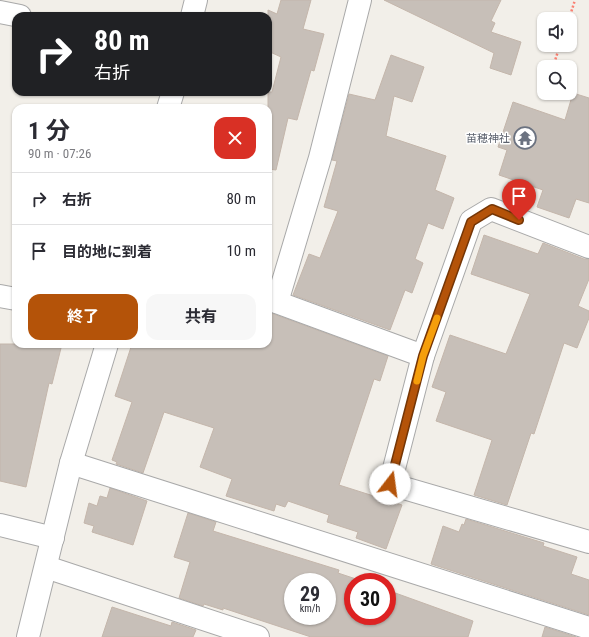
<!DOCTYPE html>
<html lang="ja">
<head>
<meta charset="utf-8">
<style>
  body { margin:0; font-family:"Roboto Condensed","Noto Sans JP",sans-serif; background:#f7f7f7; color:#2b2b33; height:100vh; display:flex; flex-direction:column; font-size:15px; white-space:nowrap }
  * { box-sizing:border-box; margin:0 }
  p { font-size:13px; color:#7c7c81 }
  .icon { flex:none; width:22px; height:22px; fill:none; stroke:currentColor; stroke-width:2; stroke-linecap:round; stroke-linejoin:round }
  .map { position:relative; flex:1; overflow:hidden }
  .side { position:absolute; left:12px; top:104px; width:260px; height:244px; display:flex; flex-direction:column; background:#fff; border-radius:12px; box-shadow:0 1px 3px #0004 }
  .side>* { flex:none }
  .guide { position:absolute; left:12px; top:12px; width:260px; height:84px; border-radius:12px; box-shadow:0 1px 3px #0004; background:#202124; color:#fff; overflow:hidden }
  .buttons { position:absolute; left:537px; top:12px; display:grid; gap:8px }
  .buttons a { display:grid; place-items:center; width:40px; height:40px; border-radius:8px; background:#fff; box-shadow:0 1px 3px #0004; font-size:20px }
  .speed { position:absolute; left:284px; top:573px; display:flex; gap:8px; font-size:20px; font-weight:700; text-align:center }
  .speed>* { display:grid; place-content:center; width:52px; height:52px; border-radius:50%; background:#fff; box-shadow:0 1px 3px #0004; line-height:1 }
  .speed small { font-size:10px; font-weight:400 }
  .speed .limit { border:6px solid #d22; background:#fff; color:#111 }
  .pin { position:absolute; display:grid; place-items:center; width:34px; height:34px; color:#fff; margin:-41px -17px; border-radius:50% 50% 50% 0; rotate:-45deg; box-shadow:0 0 4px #0007 }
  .pin .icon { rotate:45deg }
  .me { position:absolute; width:44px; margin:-22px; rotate:15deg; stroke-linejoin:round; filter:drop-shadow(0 0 3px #0008) }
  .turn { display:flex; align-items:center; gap:14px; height:84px; padding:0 16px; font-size:18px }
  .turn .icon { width:52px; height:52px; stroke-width:2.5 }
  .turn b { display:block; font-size:28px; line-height:34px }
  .round { display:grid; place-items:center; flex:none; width:42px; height:42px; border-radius:12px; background:#f7f7f7 }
  .head { display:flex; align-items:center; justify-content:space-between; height:68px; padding:0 16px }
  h1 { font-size:24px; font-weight:700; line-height:30px }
  .cta { display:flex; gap:8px; margin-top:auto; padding:8px 16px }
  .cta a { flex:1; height:46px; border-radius:12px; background:#b45309; color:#fff; font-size:16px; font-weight:700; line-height:46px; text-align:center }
  .cta a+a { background:#f7f7f7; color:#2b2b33 }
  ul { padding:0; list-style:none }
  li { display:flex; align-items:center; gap:12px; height:52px; padding:0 16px; border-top:1px solid #e1e1e2 }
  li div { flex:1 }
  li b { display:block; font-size:15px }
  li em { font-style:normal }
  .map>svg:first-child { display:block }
  .building { fill:#c7bfb8; stroke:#c4b6ab; fill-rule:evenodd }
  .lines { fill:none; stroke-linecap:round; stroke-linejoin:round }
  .minor-casing { stroke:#a9a9a9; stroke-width:24 }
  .path { stroke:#fa8072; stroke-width:2.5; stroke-dasharray:2 2; stroke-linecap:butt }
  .minor { stroke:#fff; stroke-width:22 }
  .route-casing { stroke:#753606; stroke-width:10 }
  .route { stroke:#b45309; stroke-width:7 }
  .slow { stroke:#f59e0b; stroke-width:7 }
  .labels { text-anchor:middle; stroke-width:3; stroke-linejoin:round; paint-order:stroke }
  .worship-label { font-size:11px; fill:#5b616d; stroke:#fff; text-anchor:end }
</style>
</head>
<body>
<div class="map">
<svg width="589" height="637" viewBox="0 0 589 637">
  <rect width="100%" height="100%" fill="#f2efe9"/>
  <!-- building -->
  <g class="building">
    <path d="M281 0H311L303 29 324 34 314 71 311 70 297 120 288 118 276 170 268 169V92H272L281 57 268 51V10L277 14Z"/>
    <path d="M384 0H501L491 21 495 23 491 32 521 42 511 75 490 68 494 53Z"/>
    <path d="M391 55 424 67 412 102 394 96 386 136 446 156 435 190 454 198 443 229 428 223 415 259 423 263 412 293 405 290 390 330 293 295 309 254 320 258 338 211 324 207 337 161 332 160 349 94 375 100Z"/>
    <path d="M573 93 589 98V203L576 199 569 218 537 207 543 190 499 175 507 150 498 147 513 102 565 120Z"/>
    <path d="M484 235 538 254 543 243 584 259H589V279L578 306 589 311V318L577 348 564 343 534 434 531 433 507 505 474 495 492 440 436 421 446 392 432 387 450 335 506 354 530 294 471 274Z"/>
    <path d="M268 312 388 356 380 381 374 379 339 485 402 505 386 549 356 538 358 532 327 522 329 515 288 501 285 507 276 504 274 511 226 496 232 479 200 467 214 428 164 412 143 473 116 464 117 462 112 460 132 402 115 396 132 344H268Z"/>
    <path d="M0 344H62L52 384 49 383 26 487 0 481Z"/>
    <path d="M110 488 147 501 133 545 92 532 94 526 84 523 89 503 97 506 100 496 107 498Z"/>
    <path d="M188 513 216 522 213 531 339 570 338 573 365 582H353V616H387V590L473 621 468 637H311L223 608V610L204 604 203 606 179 598 190 562 174 557ZM293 582H327V616H293Z"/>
    <path d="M466 519 544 543 543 546 577 557 571 574 589 580V615L431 564 443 526 459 532 462 524 464 525Z"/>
    <path d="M112 607 171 626 172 622 196 630 193 637H102Z"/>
    <path d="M545 627 576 637H542Z"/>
  </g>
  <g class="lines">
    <!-- minor casing -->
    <g class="minor-casing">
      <g id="minor">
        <path d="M0 12 20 16"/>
        <path d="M192 16 196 0"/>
        <path d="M168 108 173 92"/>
        <path d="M0 296 16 299"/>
        <path d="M268 299 423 356 471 221 491 209 589 247"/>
        <path d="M277 302 320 158 360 0"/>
        <path d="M423 356 390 484 589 542"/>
        <path d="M71 463 589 628"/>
        <path d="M0 525 53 538"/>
        <path d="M46 567 258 637"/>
        <path d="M28 637 71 463 107 344"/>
      </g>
    </g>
    <!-- path -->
    <g class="path">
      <path d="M569 19 575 0"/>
      <path d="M553 67 560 45"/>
    </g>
    <!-- minor -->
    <use href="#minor" class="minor"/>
  </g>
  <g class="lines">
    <!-- route casing -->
    <g class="route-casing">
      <path id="route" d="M390 484 423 356 471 222 492 209 519 220"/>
    </g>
    <!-- route -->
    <use href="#route" class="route"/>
    <!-- slow -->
    <path class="slow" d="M417 381 423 356 437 318"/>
  </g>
  <!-- icons -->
  <defs>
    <g id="temple-ring" transform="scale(1.15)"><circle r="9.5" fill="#fff" stroke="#6b7280" stroke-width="1.5"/><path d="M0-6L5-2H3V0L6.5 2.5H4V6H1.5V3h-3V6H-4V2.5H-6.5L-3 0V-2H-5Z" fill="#6b7280"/></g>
  </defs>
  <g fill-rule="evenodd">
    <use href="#temple-ring" x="525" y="138"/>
  </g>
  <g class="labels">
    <!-- worship labels -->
    <g class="worship-label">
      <text x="510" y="142">苗穂神社</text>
    </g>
  </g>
</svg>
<div class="buttons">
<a><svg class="icon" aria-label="sound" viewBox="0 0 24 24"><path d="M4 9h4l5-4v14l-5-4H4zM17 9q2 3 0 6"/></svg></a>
<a><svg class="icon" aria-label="search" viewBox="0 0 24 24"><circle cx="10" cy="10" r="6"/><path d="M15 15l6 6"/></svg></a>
</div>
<div class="speed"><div>29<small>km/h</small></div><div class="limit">30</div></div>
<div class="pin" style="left:519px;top:220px;background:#d93025"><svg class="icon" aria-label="arrive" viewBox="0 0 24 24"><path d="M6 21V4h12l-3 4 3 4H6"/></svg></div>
<svg class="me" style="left:390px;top:484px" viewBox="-20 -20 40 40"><circle r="19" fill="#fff"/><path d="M0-13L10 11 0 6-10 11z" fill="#b45309"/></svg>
<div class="guide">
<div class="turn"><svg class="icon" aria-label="right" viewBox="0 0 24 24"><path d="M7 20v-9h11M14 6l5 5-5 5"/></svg><div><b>80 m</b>右折</div></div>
</div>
<section class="side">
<div class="head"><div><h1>1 分</h1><p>90 m · 07:26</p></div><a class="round" style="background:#d93025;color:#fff"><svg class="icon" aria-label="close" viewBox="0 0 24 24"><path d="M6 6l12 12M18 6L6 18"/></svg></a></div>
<ul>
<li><svg class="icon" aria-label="right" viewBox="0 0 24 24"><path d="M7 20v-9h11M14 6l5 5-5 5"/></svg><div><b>右折</b></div><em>80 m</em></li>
<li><svg class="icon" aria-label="arrive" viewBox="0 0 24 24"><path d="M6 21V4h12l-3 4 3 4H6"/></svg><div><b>目的地に到着</b></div><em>10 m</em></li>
</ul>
<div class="cta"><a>終了</a><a>共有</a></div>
</section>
</div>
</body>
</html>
